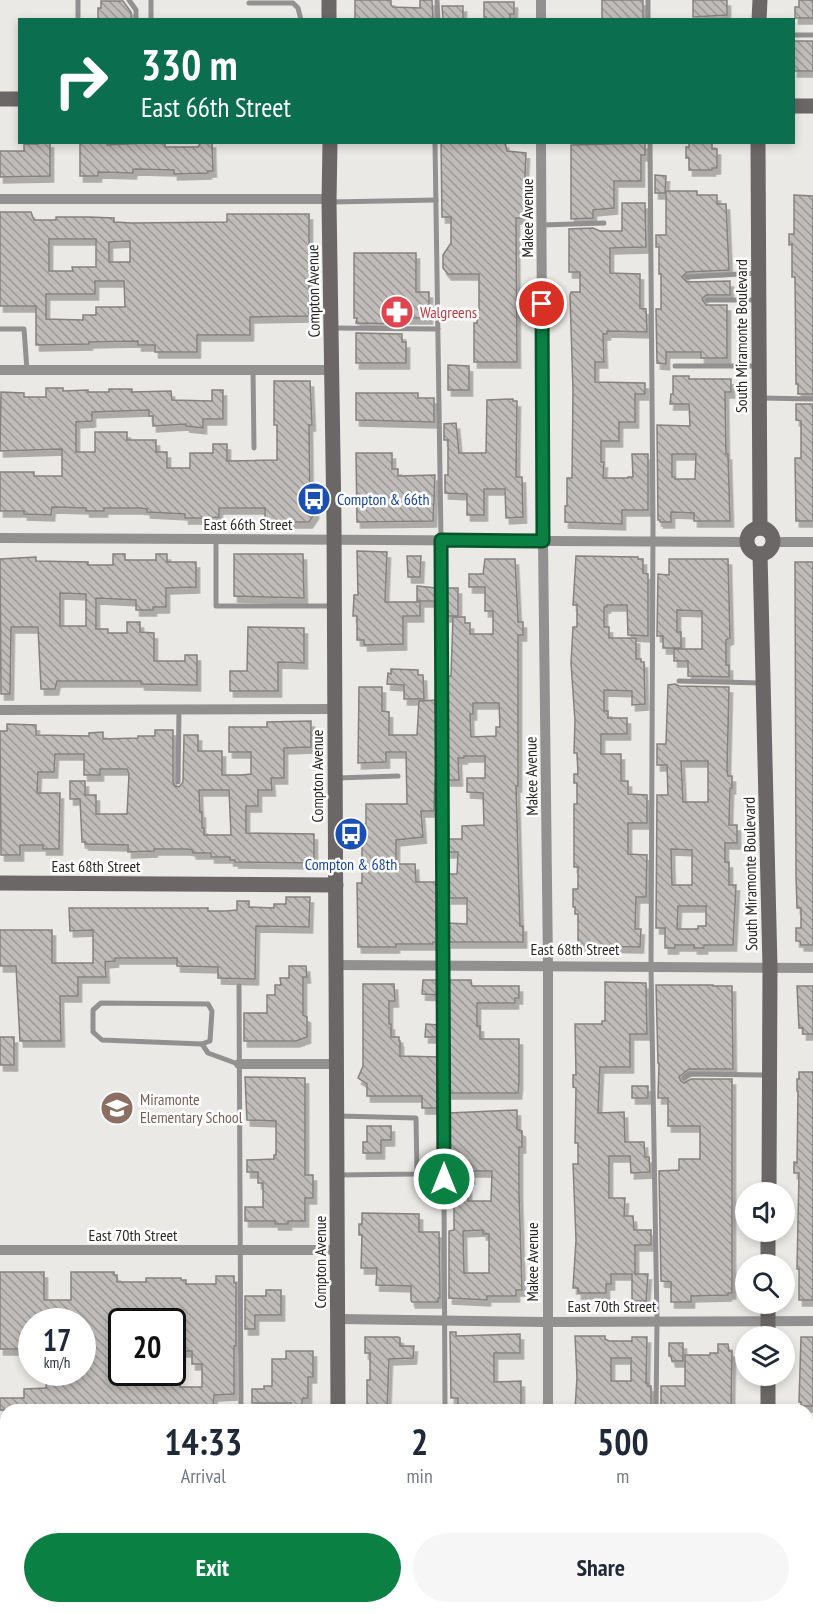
<!DOCTYPE html>
<html lang="en">
<head>
<meta charset="utf-8">
<style>
  body { margin:0; font-family:"PT Sans Narrow",sans-serif; background:#f6f6f7; color:#1f2937; height:100vh; display:flex; flex-direction:column; font-size:22px; white-space:nowrap }
  * { box-sizing:border-box; margin:0 }
  p { font-size:20px; color:#747a83 }
  .icon { flex:none; width:33px; height:33px; fill:none; stroke:currentColor; stroke-width:2; stroke-linecap:round; stroke-linejoin:round }
  .map { position:relative; flex:1; overflow:hidden }
  .drawer { position:absolute; left:0px; top:1404px; width:813px; height:210px; display:flex; flex-direction:column; background:#fff; border-radius:18px 18px 0 0; box-shadow:0 3px 9px #0003 }
  .drawer>* { flex:none }
  .hud { position:absolute; left:18px; top:18px; width:777px; height:126px; border-radius:0px; box-shadow:0 3px 9px #0003; background:#0b6e4f; color:#fff; overflow:hidden }
  .fabs { position:absolute; left:735px; top:1182px; display:grid; gap:12px }
  .fabs a { display:grid; place-items:center; width:60px; height:60px; border-radius:50%; background:#fff; box-shadow:0 3px 9px #0003; font-size:30px }
  .speed { position:absolute; left:18px; top:1308px; display:flex; gap:12px; font-size:30px; font-weight:700; text-align:center }
  .speed>* { display:grid; place-content:center; width:78px; height:78px; border-radius:50%; background:#fff; box-shadow:0 3px 9px #0003; line-height:1 }
  .speed small { font-size:15px; font-weight:400 }
  .speed .limit { border:3px solid #111; border-radius:9px; background:#fff; color:#111 }
  .pin { position:absolute; display:grid; place-items:center; width:51px; height:51px; color:#fff; margin:-26px; border:3px solid #fff; border-radius:50%; box-shadow:0 2px 6px #0007 }
  .me { position:absolute; width:66px; margin:-33px; rotate:0deg; stroke-linejoin:round; filter:drop-shadow(0 0 4px #0008) }
  .turn { display:flex; align-items:center; gap:21px; height:126px; padding:0 24px; font-size:27px }
  .turn .icon { width:78px; height:78px; stroke-width:2.5 }
  .turn b { display:block; font-size:42px; line-height:51px }
  .eta { display:flex; justify-content:space-evenly; align-items:center; height:102px; text-align:center }
  .eta b { font-size:36px; font-weight:700; line-height:42px }
  .cta { display:flex; gap:12px; margin-top:auto; padding:12px 24px }
  .cta a { flex:1; height:69px; border-radius:36px; background:#0b8043; color:#fff; font-size:24px; font-weight:700; line-height:69px; text-align:center }
  .cta a+a { background:#f6f6f7; color:#1f2937 }
  .map>svg:first-child { display:block }
  .building { fill:url(#building-back-hatch); stroke:#85827f; stroke-width:1.5; fill-rule:evenodd; filter:url(#shadow) }
  .lines { fill:none; stroke-linecap:round; stroke-linejoin:round }
  .lane { stroke:#939190; stroke-width:5 }
  .street { stroke:#939190; stroke-width:10 }
  .secondary { stroke:#6a6766; stroke-width:15 }
  .route-casing { stroke:#07532c; stroke-width:15 }
  .route { stroke:#0b8043; stroke-width:10 }
  .labels { text-anchor:middle; stroke-width:5; stroke-linejoin:round; paint-order:stroke }
  .street-label { font-size:16px; fill:#292826; stroke:#fff }
  .health-label { font-size:16px; fill:#be3a42; stroke:#fff; text-anchor:start }
  .transit-label { font-size:16px; fill:#164399; stroke:#fff; text-anchor:start }
  .education-label { font-size:16px; fill:#785e54; stroke:#fff; text-anchor:start }
</style>
</head>
<body>
<div class="map">
<svg width="813" height="1614" viewBox="0 0 813 1614">
  <defs>
    <pattern id="building-back-hatch" width="6" height="6" patternUnits="userSpaceOnUse" patternTransform="scale(1.5)"><rect width="6" height="6" fill="#bfbcb9"/><path d="M-1 5l2 2M0 0l6 6M5-1l2 2" fill="none" stroke="#9b9996"/></pattern>
    <filter id="shadow"><feDropShadow dx="3.5" dy="6" stdDeviation="0" flood-color="#0004"/></filter>
  </defs>
  <rect width="100%" height="100%" fill="#ebe9e5"/>
  <!-- building -->
  <g class="building">
    <path d="M355 0H391V5L393 7 420 8V0H432L433 20H355Z"/>
    <rect x="602" y="0" width="41" height="20"/>
    <path d="M693 0H727V15L693 17Z"/>
    <path d="M799 0H813V18H795V7H799Z"/>
    <path d="M101 1H123L131 12V20H98V8H101Z"/>
    <path d="M484 2H514V14H510V19H486V17H484Z"/>
    <path d="M442 6H463V19H443Z"/>
    <rect x="794" y="41" width="19" height="30"/>
    <path d="M38 142H50V176L0 177V151H24V144H38Z"/>
    <path d="M80 142H107V145L165 142V147H198L201 142H212L213 171H208V173L174 174V170L135 169 133 170V173L98 172V176H80Z"/>
    <path d="M441 142H505L507 151 526 153 523 218H516L517 362H474V323H477V310H479V274H448L443 268V255L451 243V217H442Z"/>
    <path d="M689 142H712V149H717V168H712V170H689V158H686V147H689Z"/>
    <path d="M645 143V155H641V181H614V208L593 210V218L571 219V145Z"/>
    <path d="M655 175 666 176 665 193H655Z"/>
    <path d="M666 191H697V195H717V204H726L729 270 687 272 682 277 687 282 730 281V295H706L702 299 706 305H727V358H701V352H666V364L657 363 656 309H661V274H659V247H656V235H666Z"/>
    <path d="M794 195 813 196V394H798V384H796L795 277H792V244L789 245V234H794Z"/>
    <path d="M622 203H645L646 247 610 248V273L640 274V308L646 309 647 332 607 331V334H603L604 362H595V382L645 383V394H635V422H619V441H601V462H604L603 478H628V477H633L632 454H648V510H622V524L565 522V506H567V478H572L573 391 570 295 571 292H580V272H569V229L593 228 600 231H622Z"/>
    <path d="M0 212H31L34 220H56V217H89L114 218V222L132 223 227 222V214H309V316L250 317V335H197V352H155V345H138V341L89 342V344L36 345V306H0ZM49 239H96V267H72L73 271H49ZM130 241V262H109V242ZM95 281H124L125 307H96V315H83V320L46 319V294H95Z"/>
    <path d="M354 253H416V292H429V318H402V324L356 323 357 318H354Z"/>
    <path d="M356 333 402 334V342H406V363H356Z"/>
    <path d="M448 365 469 366V390H448Z"/>
    <path d="M673 376H689V379H731V392H725L726 454H728L730 521H694V513L671 512V522H660V520H658L657 425 690 426 689 404H670L671 394H673ZM672 454H696L695 479H675V477H672Z"/>
    <path d="M274 381H310L312 425H309L310 500 315 508V513L309 522H265V508H219V517L207 518H185V514L147 512V509L140 508H104V511H86V508L52 507 51 515 24 514V511H0V472H34V476H62V449L0 451 1 392 24 393V397H46V388H63V391L88 390V392H109V389H132V392L171 391 172 400 212 401V390H223V419H203V428L186 426V424L153 426V416H149V410L92 412V421L76 422V452H95V432H127V440H156V452H167V468H190V453H213V444H227V461L277 460V425H274Z"/>
    <path d="M356 393H418V398H434V422L356 420Z"/>
    <path d="M513 399V401H517L516 477H522L523 517 506 518 505 489H484V515H467V494L445 493V475H448V440H444V424L456 423 459 453H486L487 400Z"/>
    <path d="M796 404H813V521H796L795 458H801V421L796 420Z"/>
    <path d="M356 453H392V469H398V476L435 475 433 521 357 522Z"/>
    <path d="M357 551 387 552 385 602H420V616H403V644L364 645V640H357V616H353L354 595H358Z"/>
    <path d="M113 554H125V560H156V554H167V562H196V587L166 588V607H153V610H136V600L96 598V629H108V633H127V622H140V632L154 633V661H185V655H197V685L141 684V681H57L55 689H41L38 627H11L10 694H1L0 559 36 557V561L88 562V565H113ZM60 593 86 594V626H60Z"/>
    <path d="M234 554H303L304 598 234 596Z"/>
    <path d="M407 556H421L420 577H408Z"/>
    <path d="M576 556 638 557V559H643V573L648 574V636L628 635 627 605H607V607H604V627H609V638H636V659H641V662H644L645 704 632 705V691L604 690V711H608V718H627V734H601V754H621V781H628V794L647 795V823H628V854L647 855 646 897H636L635 929H641L640 947 578 946V914H575V907H573V889H578V867H574V804H577V783H574V774H578L577 753H574L575 721 571 663 573 627H577V605H573Z"/>
    <path d="M485 559H515L518 619V622H523V635H518V786H516L520 926H523V942H448V923L467 924V898H448V874H457L458 852H447V839H462V826L484 825 483 793 467 792V778H485V756H464V758H458L459 780H447V676H451L453 617H465V623H470V634H493V611H485V587H469V574H483ZM473 703H499L500 727H496V736L471 737 470 714H473Z"/>
    <path d="M669 559H728L730 638 726 640V665H729V677L688 676V661H674V649H702V611L677 610V632H681V648H663V636H657L658 574 669 575Z"/>
    <path d="M795 562H813V945H801L800 941H796V928H801V908H797L796 876Z"/>
    <path d="M417 586 436 588V601H417Z"/>
    <rect x="446" y="588" width="12" height="28"/>
    <path d="M248 627 304 628V663L278 662V691H230V671H247Z"/>
    <path d="M391 669 418 670V675H423L424 699H404V685L387 684 388 673 391 674Z"/>
    <path d="M675 684 679 686 729 687 727 770 728 776H732V788H730L729 825H737V843H725V862H729V885H736L733 945H704V948H694V945H675V948H665V928H656L657 795H668L667 765H657V744H666L668 685ZM681 761H708V802H683ZM671 849 692 850V885H672ZM678 906H706V926H698V929H677Z"/>
    <path d="M359 687H382V711L389 712V735H417L419 701 437 700V780H435L434 811H421L423 837 396 840V864H415L416 882H438L436 919 438 922V942H433V944H396V947H358L357 883H362V824H366V804H407L406 752H386V762L358 763Z"/>
    <path d="M311 721V747L284 748V778H271L272 790H258V806H246V833L314 834V863L235 862V860H230V857H211V853H193L192 850 187 849H154V851L128 852V845L85 844V842H82L80 799H70V781H85V795H96V814H127L129 774 127 769H100V775H84V754H55L54 772H38L37 793H60L59 849H43V845H20V855H1L0 731H7V724L36 725V735L89 736V733L103 732V739L138 738V736H155V730H173V782L175 786 179 787 183 782 184 735H198V751H222V775H242L251 774V752H229V727H267V722ZM199 790H229L231 835H204V828H202V812H200Z"/>
    <path d="M286 897H310L309 927 256 926 255 979 218 978V967L177 966V958H115V961L105 962 106 977H78V996H60L61 1041H20L16 966H0V930H52V963H93V930L70 931 69 908H208V911H226L237 910V901H249V907L274 908V904H286Z"/>
    <path d="M289 966H306L307 977H303V1015L307 1017V1037L296 1041H244V1013H267V995H275V985H281L280 978H289Z"/>
    <path d="M423 980H438V995L422 994Z"/>
    <path d="M448 980H471L472 986H519V998H515V1003H477V1026H480V1039H519V1084L518 1093H448Z"/>
    <path d="M605 982 646 983 647 1034H630V1067H600L598 1113 624 1112 625 1142H644L645 1157H649L650 1172 631 1173 630 1156H609V1198H625L624 1216H633L634 1230H651V1245H635V1274H648L646 1301H633L632 1298V1274H611V1284H606V1293H578V1288H573L576 1240 573 1164H578V1143H575L576 1088 573 1087V1075H576L575 1024H602V1021H605Z"/>
    <path d="M363 984H394L395 1001H389V1024H391V1037H399V1041H400V1056L439 1057 437 1108H422V1096H367V1084L358 1078 363 1066Z"/>
    <path d="M656 985H713V986H732L733 1069H689L679 1077 681 1081 684 1083 691 1079H732V1293H728V1295L691 1296V1302H671V1282L661 1281 659 1171 679 1170V1159H700V1126H668V1098H658L659 1063H658Z"/>
    <path d="M797 986H813V1034H803V1028H799Z"/>
    <path d="M426 1024 438 1025V1037H425Z"/>
    <rect x="0" y="1037" width="14" height="28"/>
    <path d="M799 1072H813V1300H799V1269H797L799 1173H794V1162L797 1163 798 1091H797V1079H799Z"/>
    <path d="M245 1077 305 1078V1175H313V1198H305V1221H288V1224H275V1221H245V1207H263V1183H258V1172H247V1160L274 1159V1155H276V1121L247 1120Z"/>
    <rect x="632" y="1086" width="16" height="12"/>
    <path d="M517 1110V1129L522 1131V1147H519V1193L522 1290H516V1296H487V1300L449 1298V1231L454 1230V1197H451L449 1113ZM471 1171H492L491 1201H468V1178H471ZM483 1230V1234H489V1273H464L463 1231Z"/>
    <path d="M367 1126H391V1140H381V1153H363V1142H367Z"/>
    <path d="M362 1213 419 1214V1232H439L440 1298H438V1302H412L411 1300V1286L376 1285 377 1268H361L362 1235H359V1224H362Z"/>
    <path d="M0 1272H44V1300H71V1272H114V1275H117V1282H146V1278H181V1280H186V1284H216V1276H234V1283H236V1346H234V1394L214 1395 213 1410H0V1398H24V1389L46 1388 47 1376H82V1322H32V1349H0ZM122 1322H172V1340H178V1351H192V1364H202V1387H180V1384L141 1385V1372H118V1350H122Z"/>
    <path d="M266 1290H281V1315H255V1329H245V1296H266Z"/>
    <path d="M450 1332H456V1336L520 1334V1353H494V1382L521 1381V1410H458V1398H451Z"/>
    <path d="M575 1336H605V1339L609 1341H632V1337H647L646 1383H648V1386H651V1410H575L577 1377ZM611 1358H631V1381H611Z"/>
    <path d="M365 1337H398L400 1338V1346H414L413 1358 389 1359 387 1410H367V1380H370V1353H365Z"/>
    <path d="M801 1337H813V1406H801V1402H799Z"/>
    <path d="M669 1343H683V1361H672L671 1356H669Z"/>
    <path d="M718 1344H728L729 1351H732L731 1410H661V1386H685V1355H710V1353H718Z"/>
    <path d="M286 1351H313V1377H308V1398H303L301 1407H291V1403H252V1389H264V1386H272V1359H286Z"/>
  </g>
  <g class="lines">
    <!-- lane -->
    <g class="lane">
      <path d="M78 0V20"/>
      <path d="M129 0 136 10V20"/>
      <path d="M151 0V20"/>
      <path d="M437 0 438 20"/>
      <path d="M648 0V20"/>
      <path d="M249 3H293L298 8 301 20"/>
      <path d="M794 35H813"/>
      <path d="M435 142 441 540 445 1410"/>
      <path d="M650 142 653 526 651 967 657 1321 656 1410"/>
      <path d="M330 202 436 200"/>
      <path d="M542 225 604 223"/>
      <path d="M687 277 757 273"/>
      <path d="M707 300H757"/>
      <path d="M333 328 438 329"/>
      <path d="M0 329H24L27 370"/>
      <path d="M675 366H757"/>
      <path d="M253 370 254 448"/>
      <path d="M761 398 813 399"/>
      <path d="M216 539V606H333"/>
      <path d="M679 681 761 683"/>
      <path d="M337 778 398 776"/>
      <path d="M178 782 179 709"/>
      <path d="M239 986 241 1410"/>
      <path d="M101 1003 208 1004 212 1011 210 1041 202 1044 102 1040 93 1032V1010Z"/>
      <path d="M202 1044 208 1053 238 1064"/>
      <path d="M684 1078 689 1074 768 1075"/>
      <path d="M338 1175 417 1174 416 1118 339 1116"/>
      <path d="M253 1614H284L289 1608"/>
      <path d="M445 1614V1608"/>
      <path d="M654 1614V1608"/>
    </g>
    <!-- street -->
    <g class="street">
      <path d="M541 0V20"/>
      <path d="M541 142 543 541 548 967V1410"/>
      <path d="M0 199H329"/>
      <path d="M0 370H332"/>
      <path d="M0 538 747 542"/>
      <path d="M773 542H813"/>
      <path d="M0 710 335 709"/>
      <path d="M336 965 813 968"/>
      <path d="M239 1064H337"/>
      <path d="M0 1250H338"/>
      <path d="M339 1319 547 1322 813 1321"/>
      <path d="M0 1457H6"/>
      <path d="M549 1608V1614"/>
    </g>
    <!-- secondary -->
    <g class="secondary">
      <path d="M329 0V20"/>
      <path d="M759 20 760 0"/>
      <path d="M0 99H20"/>
      <path d="M794 106H813"/>
      <path d="M330 142 329 202 334 522 338 1410"/>
      <path d="M758 142 760 528"/>
      <circle cx="760" cy="541" r="13"/>
      <path d="M760 554 770 967 769 1192"/>
      <path d="M0 883 336 885"/>
      <path d="M768 1264V1232"/>
      <path d="M768 1336V1304"/>
      <path d="M768 1376V1410"/>
      <path d="M337 1608V1614"/>
      <path d="M767 1614V1608"/>
    </g>
  </g>
  <g class="lines">
    <!-- route casing -->
    <g class="route-casing">
      <path id="route" d="M444 1179 441 540 543 541 542 304"/>
    </g>
    <!-- route -->
    <use href="#route" class="route"/>
  </g>
  <!-- icons -->
  <defs>
    <g id="pharmacy-disc" transform="scale(1.725)"><circle r="9.5" fill="#e0444e" stroke="#fff"/><path d="M-2-6h4v4h4v4h-4v4h-4v-4h-4v-4h4Z" fill="#fff"/></g>
    <g id="bus-disc" transform="scale(1.725)"><circle r="9.5" fill="#1a4fb4" stroke="#fff"/><path d="M-5-6H5V4H4V6H2V4H-2V6H-4V4H-5ZM-3.5-4V0h7V-4ZM-3.5 1.2v1.5H-2V1.2ZM2 1.2v1.5H3.5V1.2Z" fill="#fff"/></g>
    <g id="school-disc" transform="scale(1.725)"><circle r="9.5" fill="#8d6e63" stroke="#fff"/><path d="M0-5L7-2L0 1L-7-2ZM-4 1L0 2.5L4 1V4Q0 6-4 4Z" fill="#fff"/></g>
  </defs>
  <g fill-rule="evenodd">
    <use href="#pharmacy-disc" x="397" y="312"/>
    <use href="#bus-disc" x="314" y="499"/>
    <use href="#bus-disc" x="351" y="834"/>
    <use href="#school-disc" x="117" y="1108"/>
  </g>
  <g class="labels">
    <!-- street labels -->
    <g class="street-label">
      <text transform="translate(527 218) rotate(-90)" y="6">Makee Avenue</text>
      <text transform="translate(313 291) rotate(-91)" y="6">Compton Avenue</text>
      <text transform="translate(741 336) rotate(-90)" y="6">South Miramonte Boulevard</text>
      <text x="248" y="530">East 66th Street</text>
      <text transform="translate(317 776) rotate(-90)" y="6">Compton Avenue</text>
      <text transform="translate(531 776) rotate(-91)" y="6">Makee Avenue</text>
      <text x="96" y="872">East 68th Street</text>
      <text transform="translate(750 874) rotate(-91)" y="6">South Miramonte Boulevard</text>
      <text x="575" y="955">East 68th Street</text>
      <text x="133" y="1241">East 70th Street</text>
      <text transform="translate(320 1262) rotate(-90)" y="6">Compton Avenue</text>
      <text transform="translate(532 1262) rotate(-90)" y="6">Makee Avenue</text>
      <text x="612" y="1312">East 70th Street</text>
    </g>
    <!-- health labels -->
    <g class="health-label">
      <text x="420" y="318">Walgreens</text>
    </g>
    <!-- transit labels -->
    <g class="transit-label">
      <text x="337" y="505">Compton &amp; 66th</text>
      <text x="351" y="870" text-anchor="middle">Compton &amp; 68th</text>
    </g>
    <!-- education labels -->
    <g class="education-label">
      <text x="140" y="1105">Miramonte<tspan x="140" dy="18">Elementary School</tspan></text>
    </g>
  </g>
</svg>
<div class="fabs">
<a><svg class="icon" aria-label="sound" viewBox="0 0 24 24"><path d="M4 9h4l5-4v14l-5-4H4zM17 9q2 3 0 6"/></svg></a>
<a><svg class="icon" aria-label="search" viewBox="0 0 24 24"><circle cx="10" cy="10" r="6"/><path d="M15 15l6 6"/></svg></a>
<a><svg class="icon" aria-label="layers" viewBox="0 0 24 24"><path d="M12 4l9 5-9 5-9-5zM3 14l9 5 9-5"/></svg></a>
</div>
<div class="speed"><div>17<small>km/h</small></div><div class="limit">20</div></div>
<div class="pin" style="left:542px;top:304px;background:#d93025"><svg class="icon" aria-label="arrive" viewBox="0 0 24 24"><path d="M6 21V4h12l-3 4 3 4H6"/></svg></div>
<svg class="me" style="left:444px;top:1179px" viewBox="-20 -20 40 40"><circle r="17" fill="#0b8043" stroke="#fff" stroke-width="3"/><path d="M0-11L8 9 0 5-8 9z" fill="#fff"/></svg>
<div class="hud">
<div class="turn"><svg class="icon" aria-label="right" viewBox="0 0 24 24"><path d="M7 20v-9h11M14 6l5 5-5 5"/></svg><div><b>330 m</b>East 66th Street</div></div>
</div>
<section class="drawer">
<div class="eta">
<div><b>14:33</b><p>Arrival</p></div>
<div><b>2</b><p>min</p></div>
<div><b>500</b><p>m</p></div>
</div>
<div class="cta"><a>Exit</a><a>Share</a></div>
</section>
</div>
</body>
</html>
